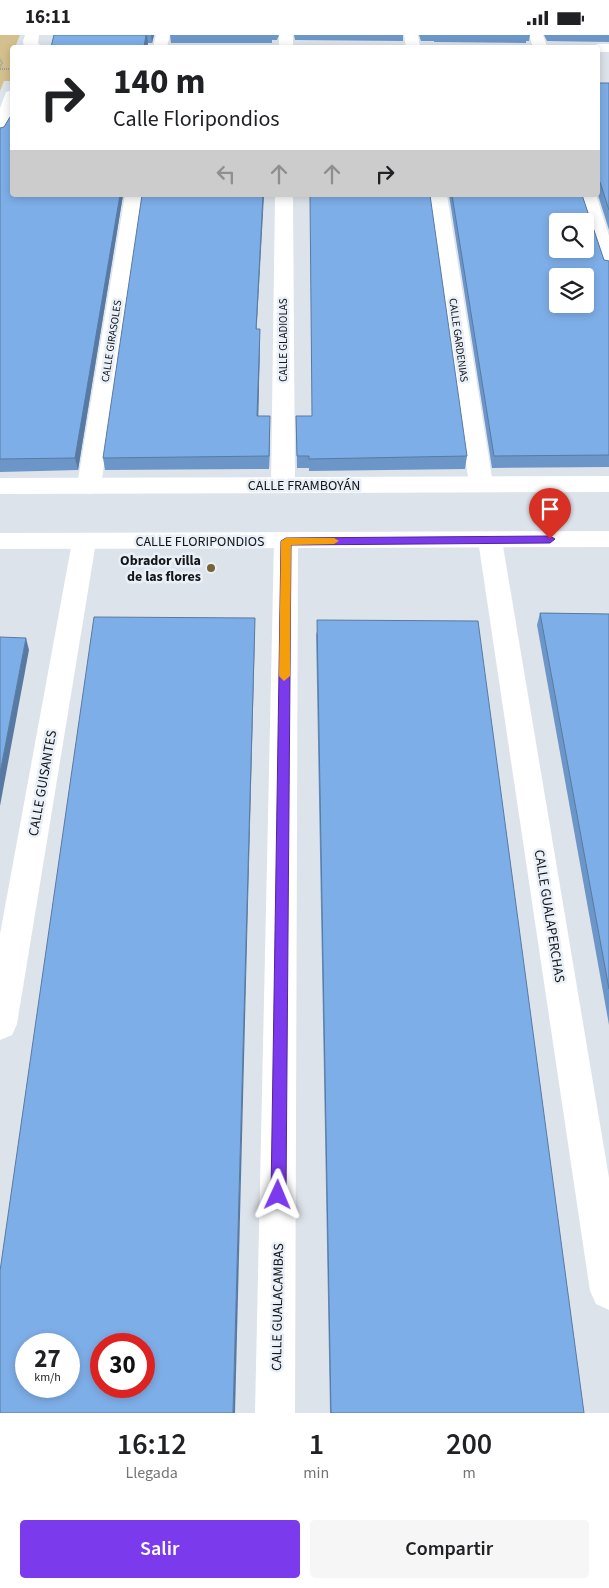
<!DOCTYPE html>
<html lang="es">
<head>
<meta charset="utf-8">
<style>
  body { margin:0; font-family:"Source Sans 3",sans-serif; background:#f6f6f6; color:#202124; height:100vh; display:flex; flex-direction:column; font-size:19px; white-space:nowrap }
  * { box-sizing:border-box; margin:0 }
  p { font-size:16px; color:#757577 }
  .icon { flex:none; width:28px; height:28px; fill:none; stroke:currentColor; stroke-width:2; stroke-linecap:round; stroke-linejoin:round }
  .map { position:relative; height:1378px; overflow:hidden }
  .sheet { display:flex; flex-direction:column; background:#fff; flex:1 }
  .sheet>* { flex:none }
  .banner { position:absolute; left:10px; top:10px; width:590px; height:152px; border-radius:5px; box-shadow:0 2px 8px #0003; background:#fff; color:#202124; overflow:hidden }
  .controls { position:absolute; left:549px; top:178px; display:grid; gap:10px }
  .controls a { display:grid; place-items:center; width:45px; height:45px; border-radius:5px; background:#fff; box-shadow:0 2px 8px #0003; font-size:25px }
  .speed { position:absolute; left:15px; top:1298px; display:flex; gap:10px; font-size:25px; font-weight:700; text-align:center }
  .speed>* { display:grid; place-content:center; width:65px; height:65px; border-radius:50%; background:#fff; box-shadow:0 2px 8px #0003; line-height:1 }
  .speed small { font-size:12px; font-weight:400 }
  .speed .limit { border:8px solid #d22; background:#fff; color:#111 }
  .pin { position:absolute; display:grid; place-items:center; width:42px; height:42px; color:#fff; margin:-51px -21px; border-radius:50% 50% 50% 0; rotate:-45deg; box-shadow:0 0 5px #0007 }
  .pin .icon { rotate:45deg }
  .me { position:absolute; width:55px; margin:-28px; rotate:1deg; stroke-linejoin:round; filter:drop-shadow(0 0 4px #0008) }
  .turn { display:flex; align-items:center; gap:18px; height:105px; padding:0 20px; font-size:22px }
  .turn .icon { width:65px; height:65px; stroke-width:2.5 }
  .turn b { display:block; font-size:35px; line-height:42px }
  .lanes { display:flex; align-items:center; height:48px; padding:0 20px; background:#0003; justify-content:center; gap:25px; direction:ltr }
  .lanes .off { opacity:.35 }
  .eta { display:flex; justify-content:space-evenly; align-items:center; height:85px; text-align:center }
  .eta b { font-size:30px; font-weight:600; line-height:35px }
  .primary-button { display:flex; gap:10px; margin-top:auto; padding:10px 20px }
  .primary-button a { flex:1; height:58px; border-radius:5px; background:#7c3aed; color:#fff; font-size:20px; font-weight:600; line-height:58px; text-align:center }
  .primary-button a+a { background:#f6f6f6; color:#202124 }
  .status { display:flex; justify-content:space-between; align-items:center; height:35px; padding:0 25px; background:#fff; direction:ltr }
  .status svg { height:14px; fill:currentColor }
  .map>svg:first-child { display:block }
  .green { fill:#d4c08c }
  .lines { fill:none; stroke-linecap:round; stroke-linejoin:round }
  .path { stroke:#999ea3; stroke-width:2; stroke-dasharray:1 1; stroke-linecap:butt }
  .minor { fill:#fff; fill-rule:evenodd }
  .tertiary { fill:#fff; fill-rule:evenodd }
  .wall { fill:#6c96c8 }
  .shaded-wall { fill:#587aa2 }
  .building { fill:#7eaee8; stroke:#587aa2; fill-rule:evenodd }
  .route { fill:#7c3aed; stroke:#51269a }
  .slow { fill:#f59e0b }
  .poi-dot { fill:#766432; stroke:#eaf0f8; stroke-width:2 }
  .labels { text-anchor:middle; stroke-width:5; stroke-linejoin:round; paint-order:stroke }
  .far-street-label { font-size:11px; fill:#141619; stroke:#eaf0f8 }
  .street-label { font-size:14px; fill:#141619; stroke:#eaf0f8 }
  .poi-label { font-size:14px; font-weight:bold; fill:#141619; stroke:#eaf0f8; text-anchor:end }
</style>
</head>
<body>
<div class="status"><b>16:11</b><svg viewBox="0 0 49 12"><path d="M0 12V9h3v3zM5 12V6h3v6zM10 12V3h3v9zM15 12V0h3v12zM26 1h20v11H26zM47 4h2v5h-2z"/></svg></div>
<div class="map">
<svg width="609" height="1378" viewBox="0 0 609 1378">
  <rect width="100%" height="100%" fill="#dde3ea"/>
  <!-- green -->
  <path class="green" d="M0 0H20L15 12H12V46H4L0 56Z"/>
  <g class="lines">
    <!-- path -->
    <g class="path">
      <path d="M0 24 2 28 0 32"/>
      <path d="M0 34H12"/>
    </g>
    <!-- minor -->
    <g class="minor">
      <path d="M25 0H39L38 8 42 12H24L23 6Z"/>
      <path d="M156 0H170L167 12H153Z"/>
      <rect x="279" y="0" width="14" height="12"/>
      <path d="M404 0H418L420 12H406Z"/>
      <path d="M529 0H543L547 12H533Z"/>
      <path d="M598 9H609V17H598V12H591Z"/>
      <path d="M12 55C14 69 14 89 6 102L0 103V73L6 57Z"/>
      <path d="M125 160H143L101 451 97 456 89 459 81 456 77 451Z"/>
      <path d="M275 160H293L295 450 291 455 283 458 275 455 271 450Z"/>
      <path d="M429 160H447L493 449 489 454 481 457 473 454 469 449Z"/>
      <path d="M578 160H596L609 201V237L602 235 600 231Z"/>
      <path d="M490 497 499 499 502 505 609 1143V1275L596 1269 590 1256 478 505 481 499Z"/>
      <path d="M286 498 295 500 298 506 295 1378H255L274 506 277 500Z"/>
      <path d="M84 499 93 501 96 507 17 989 12 1000 0 1005V899L72 507 75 501Z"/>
    </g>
    <!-- tertiary -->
    <g class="tertiary">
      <path d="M609 441V457L0 459V443Z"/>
      <path d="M609 496V512L0 514V498Z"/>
    </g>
  </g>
  <!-- wall -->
  <g class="wall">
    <path d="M54 0H154L152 8H148L147 12H51Z"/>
    <path d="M170 0H279L277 5H272V8H171Z"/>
    <path d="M294 0H403V6L295 5Z"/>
    <path d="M419 0H530L529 6H526V8L434 7V6H421Z"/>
    <path d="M544 0H609V7L547 6Z"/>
    <path d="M598 48H609V195L598 160Z"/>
    <path d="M0 93 123 160 78 435 0 437Z"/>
    <path d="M449 160H582L604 225 609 226V432L492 433Z"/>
    <path d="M257 294 260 306 258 381 270 393 269 434 105 435 103 423Z"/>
    <path d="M296 381H311L467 421 465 434 309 436V433H297Z"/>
    <path d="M540 578 609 579V990L537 590Z"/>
    <path d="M316 596 584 1378H330Z"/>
  </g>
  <!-- shaded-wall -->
  <g class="shaded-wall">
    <path d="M146 0H147L148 8 147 12H144Z"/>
    <path d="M151 0H154L152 8Z"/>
    <path d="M120 160H123L78 435 75 423Z"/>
    <path d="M263 160H264L256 306V294Z"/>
    <path d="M260 294V306L258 394 257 381Z"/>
    <path d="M270 381V393L269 434V421Z"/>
    <path d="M255 583V595L235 1378H233Z"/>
    <path d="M26 603 29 615 0 771V738Z"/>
  </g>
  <!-- building -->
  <g class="building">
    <path d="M54 0H146L144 12H51Z"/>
    <path d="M598 48H609V175L600 147H598Z"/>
    <path d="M10 82H12V160H120L75 423 0 424V93L4 92Z"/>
    <path d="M142 160H263L256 294H260L257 381H270L269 421 103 423Z"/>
    <path d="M310 160H430L467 421 309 424V421H297L296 381H312Z"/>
    <path d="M452 160H582L604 225 609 226V420L494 421ZM558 186H585V214H558ZM558 241H585V269H558Z"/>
    <path d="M540 578 609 579V954Z"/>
    <path d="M94 582 255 583 233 1378H0V1236ZM26 1309H69V1351H26ZM101 1309H144V1351H101Z"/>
    <path d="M317 585 478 586 584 1378H331Z"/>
    <path d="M0 602 26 603 0 738Z"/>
  </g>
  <!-- route -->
  <path class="route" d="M550 501 555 504 550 508 291 510 286 1160 283 1165 278 1168 273 1165 271 1160 281 506 286 503Z"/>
  <!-- slow -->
  <path class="slow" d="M286 503H334L339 506 334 509 291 510 290 641 284 646 279 641 281 506Z"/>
  <!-- markers -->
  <circle class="poi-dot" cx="211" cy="533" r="5"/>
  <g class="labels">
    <!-- far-street labels -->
    <g class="far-street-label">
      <text transform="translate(283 305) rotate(-90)" y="4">CALLE GLADIOLAS</text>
      <text transform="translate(459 305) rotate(82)" y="4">CALLE GARDENIAS</text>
      <text transform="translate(111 306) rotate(-81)" y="4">CALLE GIRASOLES</text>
    </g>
    <!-- street labels -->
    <g class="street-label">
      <text x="304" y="455">CALLE FRAMBOYÁN</text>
      <text x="200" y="511">CALLE FLORIPONDIOS</text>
      <text transform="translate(42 748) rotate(-80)" y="5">CALLE GUISANTES</text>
      <text transform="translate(550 881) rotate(81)" y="5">CALLE GUALAPERCHAS</text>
      <text transform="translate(277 1272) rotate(-89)" y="5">CALLE GUALACAMBAS</text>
    </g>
    <!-- poi labels -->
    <g class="poi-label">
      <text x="201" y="530">Obrador villa<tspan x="201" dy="16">de las flores</tspan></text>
    </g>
  </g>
</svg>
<div class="controls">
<a><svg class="icon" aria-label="search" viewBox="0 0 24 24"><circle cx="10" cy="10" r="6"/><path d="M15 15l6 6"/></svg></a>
<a><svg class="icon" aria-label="layers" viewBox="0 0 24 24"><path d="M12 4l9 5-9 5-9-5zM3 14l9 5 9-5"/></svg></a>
</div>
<div class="speed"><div>27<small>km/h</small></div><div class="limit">30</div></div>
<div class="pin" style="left:550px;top:504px;background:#d93025"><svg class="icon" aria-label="arrive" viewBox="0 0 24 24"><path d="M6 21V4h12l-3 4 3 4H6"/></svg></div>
<svg class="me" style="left:278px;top:1160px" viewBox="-20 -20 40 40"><path d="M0-17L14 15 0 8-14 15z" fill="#7c3aed" stroke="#fff" stroke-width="4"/></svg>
<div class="banner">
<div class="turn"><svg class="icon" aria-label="right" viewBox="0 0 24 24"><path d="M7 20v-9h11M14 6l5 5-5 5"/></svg><div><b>140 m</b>Calle Floripondios</div></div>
<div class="lanes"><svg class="icon off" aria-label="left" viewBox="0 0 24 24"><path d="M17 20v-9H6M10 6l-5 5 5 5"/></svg><svg class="icon off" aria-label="ahead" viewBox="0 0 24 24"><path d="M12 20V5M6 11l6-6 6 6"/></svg><svg class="icon off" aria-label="ahead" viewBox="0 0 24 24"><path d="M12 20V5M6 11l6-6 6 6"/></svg><svg class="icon" aria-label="right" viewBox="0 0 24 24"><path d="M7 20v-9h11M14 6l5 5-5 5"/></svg></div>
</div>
</div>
<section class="sheet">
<div class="eta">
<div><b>16:12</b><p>Llegada</p></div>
<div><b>1</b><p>min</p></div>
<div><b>200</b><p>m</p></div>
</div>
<div class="primary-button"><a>Salir</a><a>Compartir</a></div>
</section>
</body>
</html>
